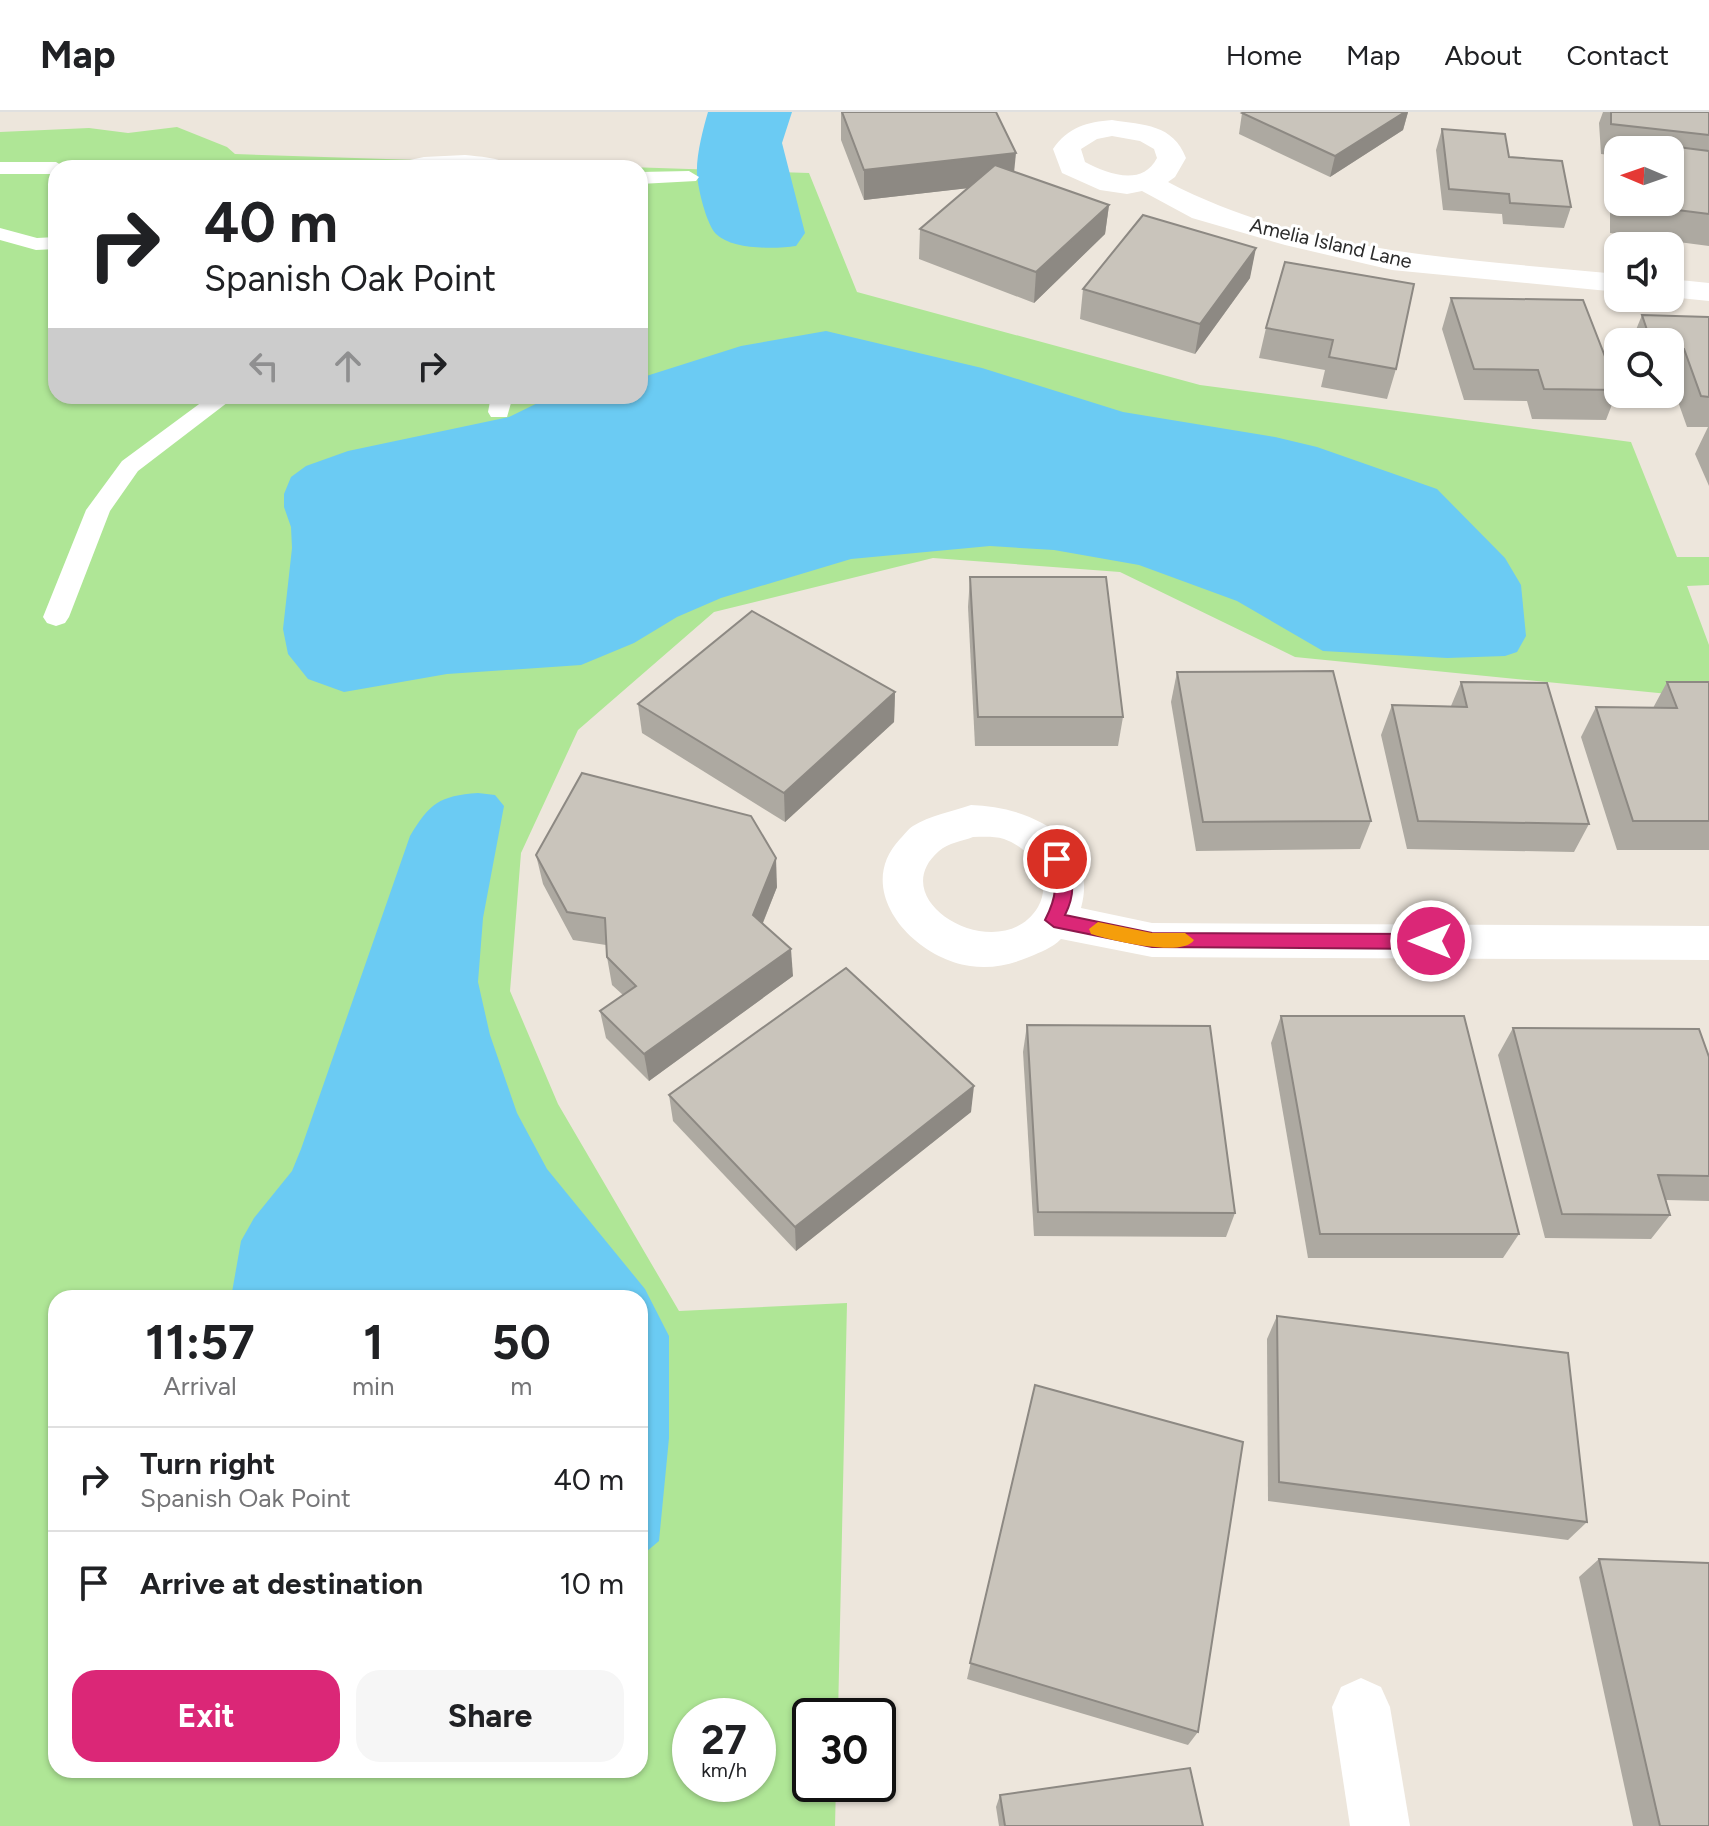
<!DOCTYPE html>
<html lang="en">
<head>
<meta charset="utf-8">
<style>
  body { margin:0; font-family:Figtree,sans-serif; background:#f6f6f6; color:#202124; height:100vh; display:flex; flex-direction:column; font-size:30px; white-space:nowrap }
  * { box-sizing:border-box; margin:0 }
  p { font-size:26px; color:#757577 }
  .icon { flex:none; width:44px; height:44px; fill:none; stroke:currentColor; stroke-width:2; stroke-linecap:round; stroke-linejoin:round }
  .map { position:relative; flex:1; overflow:hidden }
  .details { position:absolute; left:48px; top:1178px; width:600px; height:488px; display:flex; flex-direction:column; background:#fff; border-radius:24px; box-shadow:0 2px 6px #0004 }
  .details>* { flex:none }
  .guide { position:absolute; left:48px; top:48px; width:600px; height:244px; border-radius:24px; box-shadow:0 2px 6px #0004; background:#fff; color:#202124; overflow:hidden }
  .needle { width:52px; rotate:272deg }
  .fabs { position:absolute; left:1604px; top:24px; display:grid; gap:16px }
  .fabs a { display:grid; place-items:center; width:80px; height:80px; border-radius:16px; background:#fff; box-shadow:0 2px 6px #0004; font-size:40px }
  .speed { position:absolute; left:672px; top:1586px; display:flex; gap:16px; font-size:40px; font-weight:700; text-align:center }
  .speed>* { display:grid; place-content:center; width:104px; height:104px; border-radius:50%; background:#fff; box-shadow:0 2px 6px #0004; line-height:1 }
  .speed small { font-size:20px; font-weight:400 }
  .speed .limit { border:4px solid #111; border-radius:12px; background:#fff; color:#111 }
  .pin { position:absolute; display:grid; place-items:center; width:68px; height:68px; color:#fff; margin:-34px; border:4px solid #fff; border-radius:50%; box-shadow:0 2px 8px #0007 }
  .me { position:absolute; width:88px; margin:-44px; rotate:270deg; stroke-linejoin:round; filter:drop-shadow(0 0 6px #0008) }
  .turn { display:flex; align-items:center; gap:28px; height:168px; padding:0 24px; font-size:36px }
  .turn .icon { width:104px; height:104px; stroke-width:2.5 }
  .turn b { display:block; font-size:56px; line-height:68px }
  .lanes { display:flex; align-items:center; height:76px; padding:0 24px; background:#0003; justify-content:center; gap:40px; direction:ltr }
  .lanes .off { opacity:.35 }
  .eta { display:flex; justify-content:space-evenly; align-items:center; height:136px; text-align:center }
  .eta b { font-size:48px; font-weight:700; line-height:56px }
  .action { display:flex; gap:16px; margin-top:auto; padding:16px 24px }
  .action a { flex:1; height:92px; border-radius:24px; background:#db2777; color:#fff; font-size:32px; font-weight:700; line-height:92px; text-align:center }
  .action a+a { background:#f6f6f6; color:#202124 }
  ul { padding:0; list-style:none }
  li { display:flex; align-items:center; gap:24px; height:104px; padding:0 24px; border-top:2px solid #e0e0e0 }
  li div { flex:1 }
  li b { display:block; font-size:30px }
  li em { font-style:normal }
  header { display:flex; align-items:center; gap:48px; box-sizing:border-box; height:112px; padding:0 40px; background:#fff; border-bottom:2px solid #e0e0e0 }
  header strong { font-size:38px }
  nav { display:flex; gap:44px; margin-inline-start:auto; font-size:28px }
  .map>svg:first-child { display:block }
  .green { fill:#afe696; fill-rule:evenodd }
  .water { fill:#6bcbf3 }
  .lines { fill:none; stroke-linecap:round; stroke-linejoin:round }
  .service { fill:#fff; fill-rule:evenodd }
  .minor { fill:#fff; fill-rule:evenodd }
  .wall { fill:#ada9a1 }
  .shaded-wall { fill:#8d8983 }
  .building { fill:#c9c4bb; stroke:#8d8983; stroke-width:2 }
  .route { fill:#db2777; stroke:#8e194d; stroke-width:2 }
  .slow { fill:#f59e0b }
  .labels { text-anchor:middle; stroke-width:6; stroke-linejoin:round; paint-order:stroke }
  .far-street-label { font-size:20px; fill:#2b2b2b; stroke:#fff }
</style>
</head>
<body>
<header>
<strong>Map</strong>
<nav><a>Home</a><a>Map</a><a>About</a><a>Contact</a></nav>
</header>
<div class="map">
<svg width="1709" height="1714" viewBox="0 0 1709 1714">
  <rect width="100%" height="100%" fill="#ede6dc"/>
  <!-- green -->
  <path class="green" d="M177 15 227 35 235 42 809 61 857 180 1200 273 1631 330 1677 445H1709V473L1687 474 1709 533V586L1295 545 1120 460 933 446 714 500 578 618 521 741 510 879 558 992 679 1199 847 1191 838 1604H810V1672H836L835 1714H0V20L89 16 128 21ZM56 56H640V284H56ZM56 1186H640V1658H56ZM690 1604H758V1672H690Z"/>
  <!-- water -->
  <g class="water">
    <path d="M708 0H792L782 31 805 121 796 134C776 137 732 138 716 122 706 111 698 77 697 62 696 44 703 17 708 0Z"/>
    <path d="M826 219 982 256 1123 300 1275 325 1317 335 1437 377 1505 446 1521 473 1526 524 1517 540 1505 544 1447 546 1323 539 1237 489 1139 453 1054 438 990 434 851 447 721 486 677 505 634 531 581 553 447 562 344 580 308 567 288 542 283 517 292 436 291 415 284 395V382L291 365 306 354 348 339 509 305 552 284H640V266L741 234Z"/>
    <path d="M478 681 495 683 504 694 483 806 478 870 490 923 517 1001 547 1057 645 1177 669 1224V1326L659 1429 640 1445V1186H231L241 1129 254 1106 292 1059 301 1037 410 724C430 691 439 684 478 681Z"/>
  </g>
  <g class="lines">
    <!-- service -->
    <g class="service">
      <path d="M465 43C481 45 502 45 514 56H388L391 52 424 45Z"/>
      <path d="M0 50H56L66 56H56V62H0Z"/>
      <path d="M689 59 699 65 696 69 640 72V60Z"/>
      <path d="M0 116 37 126 56 125V137L36 138 0 128Z"/>
      <path d="M210 284H236L138 359 110 399 69 505 65 511 56 514 47 511 43 505 86 398 122 349Z"/>
      <path d="M491 284H513L507 305H491L488 300Z"/>
    </g>
    <!-- minor -->
    <g class="minor">
      <path d="M1112 8C1144 13 1173 12 1186 46L1175 65 1168 70C1305 142 1466 147 1618 162V180L1392 158 1285 133 1192 106 1142 79 1127 82 1100 78 1062 61 1053 37C1068 15 1087 10 1112 8ZM1112 24 1140 29 1154 37 1157 46C1142 75 1108 62 1085 50L1081 37 1097 27Z"/>
      <path d="M1670 167 1709 171V189L1670 185Z"/>
      <path d="M971 693C1028 694 1100 727 1081 796L1152 811 1709 814V848L1152 845 1061 827C1052 836 1041 840 1029 845 1010 853 991 857 970 854 913 846 852 778 900 727 904 723 908 717 913 714 929 704 953 699 971 693ZM973 725C983 725 994 724 1004 727 1030 736 1054 767 1038 795 1001 857 880 790 939 739 948 731 963 729 973 725Z"/>
      <path d="M1361 1566 1381 1575 1390 1595 1410 1714H1350L1332 1595 1341 1575Z"/>
    </g>
  </g>
  <!-- wall -->
  <g class="wall">
    <path d="M841 0H996L1014 60 1109 93 1105 122 1034 191 919 147 920 117 968 76 864 88 841 28Z"/>
    <path d="M1244 0H1408L1403 18 1330 65 1239 22 1242 1Z"/>
    <path d="M1603 0H1709V134L1610 121V87L1618 64V90H1670V38H1618V44L1601 42 1599 11Z"/>
    <path d="M1442 17 1509 45 1571 95 1564 116 1503 112 1502 102 1443 98 1436 38Z"/>
    <path d="M1285 150 1396 257 1387 287 1321 275 1325 258 1259 246 1266 216Z"/>
    <path d="M1250 166 1195 242 1080 207 1083 177Z"/>
    <path d="M1451 186 1618 277 1606 308 1532 307 1527 289 1464 288 1442 217Z"/>
    <path d="M1642 203 1709 205V374L1695 342 1708 315H1687L1670 267V230H1631Z"/>
    <path d="M970 465 1123 605 1118 634H975L968 495Z"/>
    <path d="M1177 560 1371 709 1360 737 1196 739 1171 590Z"/>
    <path d="M1461 570 1589 712 1574 740 1407 737 1381 623 1392 593 1451 594Z"/>
    <path d="M1667 570H1709V738H1617L1581 625 1596 595 1653 596Z"/>
    <path d="M895 580 894 610 785 710 642 621 638 592Z"/>
    <path d="M536 743 777 775 763 811 793 864 649 969 606 926 600 899 623 883 612 873 607 845 606 833 573 828 543 772Z"/>
    <path d="M1281 904 1519 1122 1503 1146H1308L1271 931Z"/>
    <path d="M1027 913 1235 1101 1226 1125 1034 1124 1023 940Z"/>
    <path d="M1513 916 1709 945V1089L1666 1088 1670 1103 1651 1127 1545 1126 1498 943Z"/>
    <path d="M669 983 971 1000 796 1139 673 1009Z"/>
    <path d="M1277 1204 1587 1410 1568 1428 1268 1389 1267 1227Z"/>
    <path d="M1035 1273 1198 1620 1188 1633 967 1567Z"/>
    <path d="M1599 1447 1709 1714H1633L1579 1465Z"/>
    <path d="M1000 1683 1203 1714H999L996 1695Z"/>
  </g>
  <!-- shaded-wall -->
  <g class="shaded-wall">
    <path d="M1405 0H1408L1403 18 1330 65 1335 44Z"/>
    <path d="M1016 41 1013 71 864 88V58Z"/>
    <path d="M1109 93 1105 122 1034 191 1036 160Z"/>
    <path d="M1256 136 1250 166 1195 242 1200 212Z"/>
    <path d="M895 580 894 610 785 710 784 681Z"/>
    <path d="M776 746 777 775 755 830 753 803Z"/>
    <path d="M791 837 793 864 649 969 644 942Z"/>
    <path d="M974 974 971 1000 796 1139 795 1115Z"/>
  </g>
  <!-- building -->
  <g class="building">
    <path d="M842 0H996L1016 41 864 58Z"/>
    <path d="M1244 0H1405L1335 44 1242 1Z"/>
    <path d="M1611 0H1709V23L1611 12Z"/>
    <path d="M1442 17 1505 22 1509 45 1562 49 1571 95 1510 91 1509 82 1449 77Z"/>
    <path d="M1646 31 1709 39V102L1622 91V90H1670V38H1647Z"/>
    <path d="M995 53 1109 93 1036 160 920 117Z"/>
    <path d="M1143 103 1256 136 1200 212 1083 177Z"/>
    <path d="M1285 150 1414 172 1396 257 1329 245 1333 228 1266 216Z"/>
    <path d="M1451 186 1583 188 1618 278 1544 277 1538 258 1474 257Z"/>
    <path d="M1642 203 1709 205V285L1701 284 1684 237 1670 236V230H1651Z"/>
    <path d="M970 465H1106L1123 605H978Z"/>
    <path d="M752 499 895 580 784 681 638 592Z"/>
    <path d="M1333 559 1371 709 1203 710 1177 560Z"/>
    <path d="M1461 570 1547 571 1589 712 1418 709 1392 593 1467 595Z"/>
    <path d="M1667 570H1709V709H1633L1596 595 1677 596Z"/>
    <path d="M582 661 751 704 776 746 753 803 791 837 644 942 600 899 636 874 607 845 605 806 567 800 536 743Z"/>
    <path d="M846 856 974 974 795 1115 669 983Z"/>
    <path d="M1281 904H1464L1519 1122H1320Z"/>
    <path d="M1027 913 1210 914 1235 1101 1038 1100Z"/>
    <path d="M1513 916 1699 917 1709 945V1064L1658 1063 1670 1103 1562 1102Z"/>
    <path d="M1277 1204 1568 1241 1587 1410 1279 1370Z"/>
    <path d="M1035 1273 1243 1330 1198 1620 970 1551Z"/>
    <path d="M1599 1447 1709 1451V1714H1660Z"/>
    <path d="M1190 1656 1203 1714H1005L1000 1683Z"/>
  </g>
  <!-- route -->
  <path class="route" d="M1057 741 1063 742C1074 765 1076 781 1065 803L1152 821 1431 822 1440 829 1431 837 1152 835 1054 815 1045 808C1057 785 1058 771 1049 747Z"/>
  <!-- slow -->
  <path class="slow" d="M1098 810 1152 821H1185L1194 828C1183 846 1110 828 1091 822L1089 817Z"/>
  <g class="labels">
    <!-- far-street labels -->
    <g class="far-street-label">
      <text transform="translate(1331 131) rotate(13)" y="7">Amelia Island Lane</text>
    </g>
  </g>
</svg>
<div class="fabs">
<a><svg class="needle" viewBox="-14 -14 28 28"><path d="M0-13l5 13h-10z" fill="#e53935"/><path d="M0 13l5-13h-10z" fill="#757577"/></svg></a>
<a><svg class="icon" aria-label="sound" viewBox="0 0 24 24"><path d="M4 9h4l5-4v14l-5-4H4zM17 9q2 3 0 6"/></svg></a>
<a><svg class="icon" aria-label="search" viewBox="0 0 24 24"><circle cx="10" cy="10" r="6"/><path d="M15 15l6 6"/></svg></a>
</div>
<div class="speed"><div>27<small>km/h</small></div><div class="limit">30</div></div>
<div class="pin" style="left:1057px;top:747px;background:#d93025"><svg class="icon" aria-label="arrive" viewBox="0 0 24 24"><path d="M6 21V4h12l-3 4 3 4H6"/></svg></div>
<svg class="me" style="left:1431px;top:829px" viewBox="-20 -20 40 40"><circle r="17" fill="#db2777" stroke="#fff" stroke-width="3"/><path d="M0-11L8 9 0 5-8 9z" fill="#fff"/></svg>
<div class="guide">
<div class="turn"><svg class="icon" aria-label="right" viewBox="0 0 24 24"><path d="M7 20v-9h11M14 6l5 5-5 5"/></svg><div><b>40 m</b>Spanish Oak Point</div></div>
<div class="lanes"><svg class="icon off" aria-label="left" viewBox="0 0 24 24"><path d="M17 20v-9H6M10 6l-5 5 5 5"/></svg><svg class="icon off" aria-label="ahead" viewBox="0 0 24 24"><path d="M12 20V5M6 11l6-6 6 6"/></svg><svg class="icon" aria-label="right" viewBox="0 0 24 24"><path d="M7 20v-9h11M14 6l5 5-5 5"/></svg></div>
</div>
<section class="details">
<div class="eta">
<div><b>11:57</b><p>Arrival</p></div>
<div><b>1</b><p>min</p></div>
<div><b>50</b><p>m</p></div>
</div>
<ul>
<li><svg class="icon" aria-label="right" viewBox="0 0 24 24"><path d="M7 20v-9h11M14 6l5 5-5 5"/></svg><div><b>Turn right</b><p>Spanish Oak Point</p></div><em>40 m</em></li>
<li><svg class="icon" aria-label="arrive" viewBox="0 0 24 24"><path d="M6 21V4h12l-3 4 3 4H6"/></svg><div><b>Arrive at destination</b></div><em>10 m</em></li>
</ul>
<div class="action"><a>Exit</a><a>Share</a></div>
</section>
</div>
</body>
</html>
